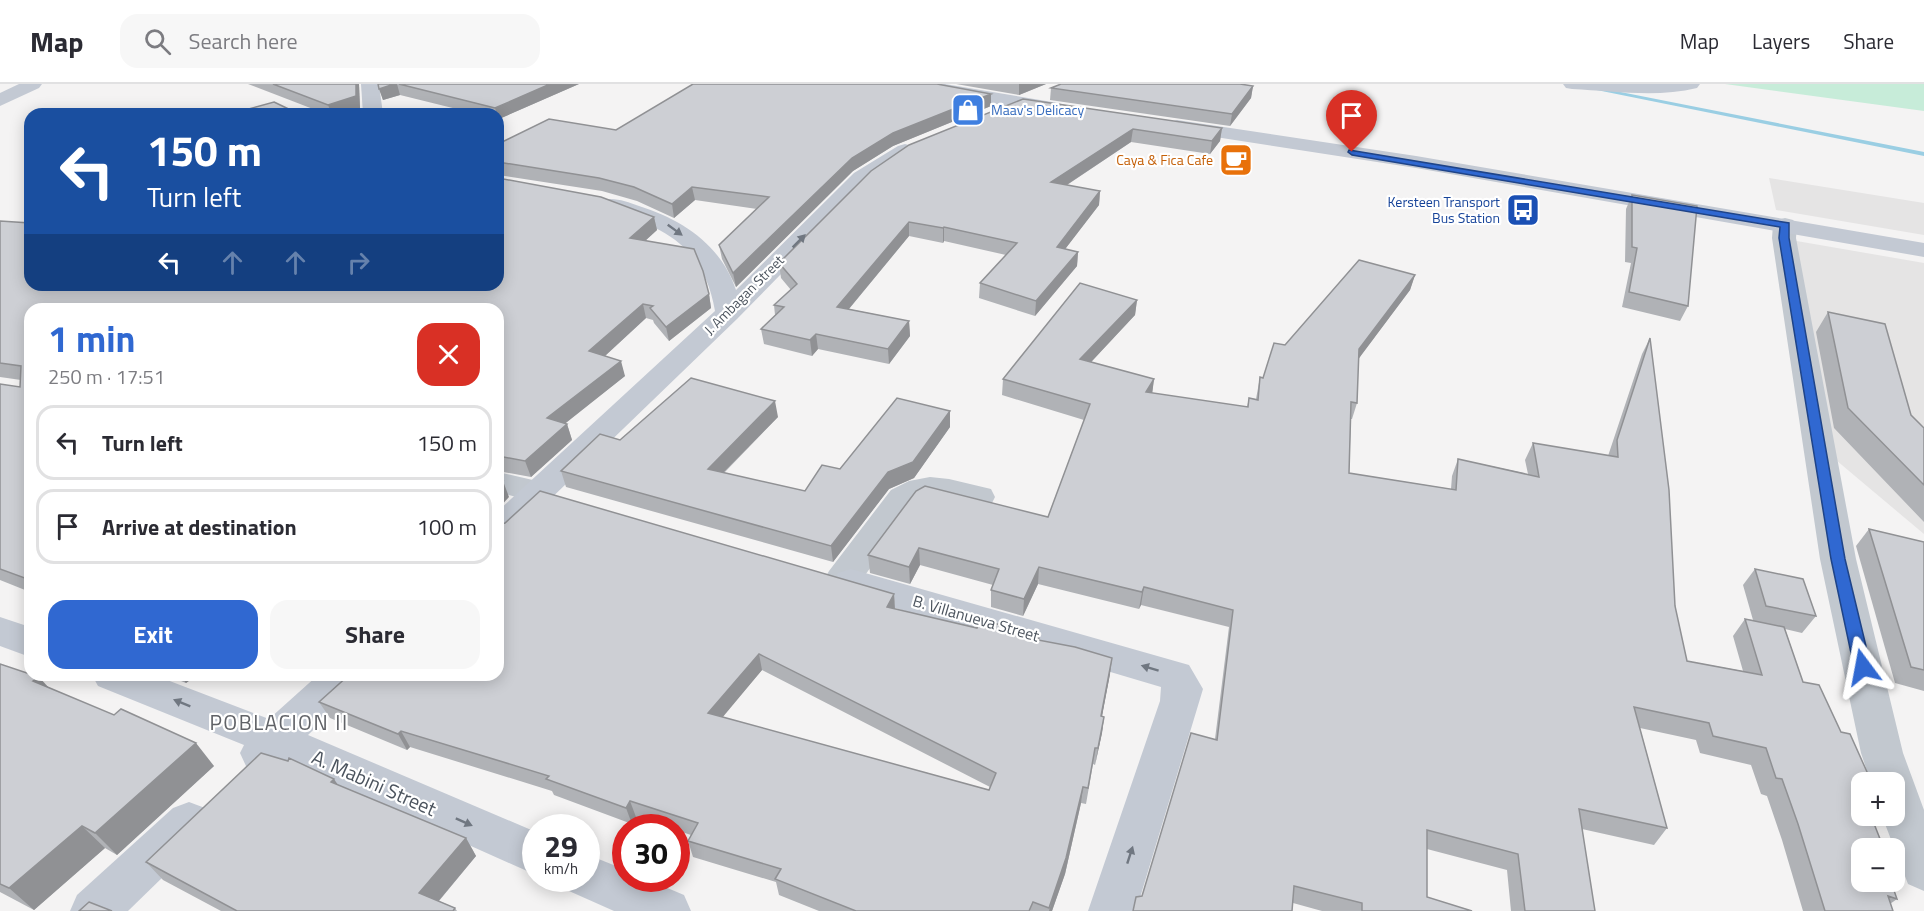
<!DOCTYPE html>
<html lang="en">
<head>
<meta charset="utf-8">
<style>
  body { margin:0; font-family:"Titillium Web",sans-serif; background:#f7f7f7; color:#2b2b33; height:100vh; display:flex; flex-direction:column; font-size:22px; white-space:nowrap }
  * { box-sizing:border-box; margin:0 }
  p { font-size:20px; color:#7c7c81 }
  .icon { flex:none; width:33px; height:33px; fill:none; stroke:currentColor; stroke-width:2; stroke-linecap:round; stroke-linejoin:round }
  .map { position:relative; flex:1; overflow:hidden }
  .details { position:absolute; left:24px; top:219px; width:480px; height:378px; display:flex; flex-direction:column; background:#fff; border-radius:18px; box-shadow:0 3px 15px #0003 }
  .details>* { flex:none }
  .banner { position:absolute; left:24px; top:24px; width:480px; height:183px; border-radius:18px; box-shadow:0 3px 15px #0003; background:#1a4fa0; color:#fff; overflow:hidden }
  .tools { position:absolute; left:1851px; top:688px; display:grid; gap:12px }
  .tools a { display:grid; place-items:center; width:54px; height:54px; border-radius:12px; background:#fff; box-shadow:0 3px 15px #0003; font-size:30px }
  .speed { position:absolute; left:522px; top:730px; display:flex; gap:12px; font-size:30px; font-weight:700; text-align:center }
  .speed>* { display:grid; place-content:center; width:78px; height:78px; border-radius:50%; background:#fff; box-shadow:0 3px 15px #0003; line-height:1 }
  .speed small { font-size:15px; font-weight:400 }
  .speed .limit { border:9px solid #d22; background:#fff; color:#111 }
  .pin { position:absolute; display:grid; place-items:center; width:51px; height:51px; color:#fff; margin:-62px -26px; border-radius:50% 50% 50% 0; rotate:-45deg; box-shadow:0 0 6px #0007 }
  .pin .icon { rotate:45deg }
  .me { position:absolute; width:66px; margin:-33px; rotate:347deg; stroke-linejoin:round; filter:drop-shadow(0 0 4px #0008) }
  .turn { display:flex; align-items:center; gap:21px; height:126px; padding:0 24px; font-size:27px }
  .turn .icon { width:78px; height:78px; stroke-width:2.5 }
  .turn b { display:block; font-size:42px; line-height:51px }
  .lanes { display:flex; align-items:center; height:57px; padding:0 24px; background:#0003; justify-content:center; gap:30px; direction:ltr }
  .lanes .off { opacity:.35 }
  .round { display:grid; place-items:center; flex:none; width:63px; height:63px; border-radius:18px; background:#f7f7f7 }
  .head { display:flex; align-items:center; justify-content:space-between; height:102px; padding:0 24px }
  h1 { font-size:36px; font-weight:700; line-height:45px; color:#3068d1 }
  .primary-button { display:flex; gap:12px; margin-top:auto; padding:12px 24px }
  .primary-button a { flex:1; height:69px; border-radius:18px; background:#3068d1; color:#fff; font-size:24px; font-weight:700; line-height:69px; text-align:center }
  .primary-button a+a { background:#f7f7f7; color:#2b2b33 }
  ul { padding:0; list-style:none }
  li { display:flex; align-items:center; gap:18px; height:75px; margin:0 12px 9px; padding:0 12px; border:3px solid #e1e1e2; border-radius:18px }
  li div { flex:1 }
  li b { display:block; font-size:22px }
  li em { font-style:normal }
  header { display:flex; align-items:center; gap:36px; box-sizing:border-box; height:84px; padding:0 30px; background:#fff; border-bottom:2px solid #e1e1e2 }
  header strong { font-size:28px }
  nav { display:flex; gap:33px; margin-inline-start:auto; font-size:21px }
  .search { width:420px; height:54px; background:#f7f7f7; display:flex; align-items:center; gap:15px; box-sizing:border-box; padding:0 21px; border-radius:18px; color:#7c7c81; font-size:22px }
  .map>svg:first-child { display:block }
  .education { fill:#e5e4e4 }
  .green { fill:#c7ecd9 }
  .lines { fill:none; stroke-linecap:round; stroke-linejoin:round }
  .stream { fill:#9acee3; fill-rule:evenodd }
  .street { fill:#c2c8cf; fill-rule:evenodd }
  .secondary { fill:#c3c9d3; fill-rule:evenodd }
  .wall { fill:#b0b2b6; fill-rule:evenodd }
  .shaded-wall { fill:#909194 }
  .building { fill:#cdcfd4; stroke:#909194; stroke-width:1.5; fill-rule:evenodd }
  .oneway { fill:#707781 }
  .route { fill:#3068d1; stroke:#1f4488; stroke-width:1.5 }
  .labels { text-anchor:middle; stroke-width:4.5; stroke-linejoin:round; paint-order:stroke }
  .far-shop-label { font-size:14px; fill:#366cbe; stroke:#fff; text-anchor:start }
  .far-food-label { font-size:14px; fill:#c56008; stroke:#fff; text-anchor:end }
  .far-transit-label { font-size:14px; fill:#164399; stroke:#fff; text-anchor:end }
  .far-street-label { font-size:14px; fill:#4c545e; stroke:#fff }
  .street-label { font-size:16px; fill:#4c545e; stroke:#fff }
  .near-street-label { font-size:20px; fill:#4c545e; stroke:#fff }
  .near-neighbourhood-label { font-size:21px; letter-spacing:1.5px; fill:#606267; stroke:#fff }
</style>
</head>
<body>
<header>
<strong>Map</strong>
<div class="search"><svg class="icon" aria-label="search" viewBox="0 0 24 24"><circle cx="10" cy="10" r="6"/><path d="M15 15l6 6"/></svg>Search here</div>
<nav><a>Map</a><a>Layers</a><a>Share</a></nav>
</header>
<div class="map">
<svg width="1924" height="827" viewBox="0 0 1924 827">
  <rect width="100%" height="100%" fill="#f4f3f3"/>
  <!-- education -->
  <g class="education">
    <path d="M1769 94 1924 119V151L1776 126Z"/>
    <path d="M1785 155 1924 179V450L1811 355Z"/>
  </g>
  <!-- green -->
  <path class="green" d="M1725 0H1924V27Z"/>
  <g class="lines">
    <!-- stream -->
    <path class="stream" d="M1567 0H1580L1924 68V72Z"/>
    <!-- street -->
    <g class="street">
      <path d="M1785 134 1793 136 1797 141 1796 154 1856 475 1903 669 1924 726V807L1908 800 1882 732H1894V699H1871L1861 669 1820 475 1772 154 1773 141 1777 136Z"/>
      <path d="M498 388 550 400 554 408 550 416 538 419 498 408Z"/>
      <path d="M930 393 949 395 991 405 995 413 991 421C963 428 941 403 915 422L855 505 842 509 829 505 824 496 829 487 891 406 909 397Z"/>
    </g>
    <!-- secondary -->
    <g class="secondary">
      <path d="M19 0H42L39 4 0 22V9Z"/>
      <path d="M361 0H379L383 30H363Z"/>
      <path d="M904 0H945L1058 19 1065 21 1067 25 1065 29 1058 31 913 5 907 4Z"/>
      <path d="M1563 0H1700L1697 4C1657 14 1613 7 1572 5L1566 4Z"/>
      <path d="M1177 36 1416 72 1924 159V173L1416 84 1170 46 1167 42 1170 38Z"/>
      <path d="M905 60 912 62 915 66 912 70 870 99 737 235 510 454 498 458V427L715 227C704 162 663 141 603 126L600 121 603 116C615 113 627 118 639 122 683 136 721 161 736 206L854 89 898 62Z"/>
      <path d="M851 485 1189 581 1203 605 1136 827H1088L1160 617 1161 603 838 507 833 498 838 489Z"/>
      <path d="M0 533 30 543V573L0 562Z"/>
      <path d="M92 591H154L269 635 318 591H364L358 602 308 651 536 748V791L281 677C270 688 259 686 246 682L240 669 244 661 98 602Z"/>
      <path d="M189 718 205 724 211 738 205 752 128 827H70L77 811 173 724Z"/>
      <path d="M586 770 626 786V795H646L684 811 691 827H614L569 807 564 795H586Z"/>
    </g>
  </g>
  <!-- wall -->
  <g class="wall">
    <path d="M248 0H359L360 24 340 30H326Z"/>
    <path d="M378 0H579L499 35 498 30H477L400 11 383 16Z"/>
    <path d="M956 0H1046L1019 11Z"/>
    <path d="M1253 2 1251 14 1230 42 1050 16 1051 4Z"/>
    <path d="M991 10V22L893 62 853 87 736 203 722 175 719 161 757 125 695 116 674 134 637 117 602 107 498 91V60L616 46Z"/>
    <path d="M1023 15 1222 44 1220 57 1210 70 1131 58 1067 101 1100 107 1099 121 1065 165 1078 168 1077 182 1035 232 979 214 980 199 1006 171 944 157 943 159 909 152 849 225 909 237 910 252 889 280 818 265 812 272 764 260 761 245 775 231 774 221 791 206 781 194 779 179Z"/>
    <path d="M1632 111 1688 222 1680 237 1622 223 1631 179 1625 178 1626 125Z"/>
    <path d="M654 133 657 146 646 156 709 210 711 224 669 257 654 239 653 236 646 234 605 272 625 292 565 339 567 340 572 356 531 393 498 387V225H30V508L0 496V300L20 303 21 296 0 293V137L30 201Z"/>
    <path d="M1415 191 1410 206 1358 275 1357 319 1352 335H1351L1349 389 1451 405 1452 392 1458 375 1528 390 1525 376 1533 359 1608 372 1642 270 1650 254 1675 522 1687 577 1743 587 1733 552 1745 535 1753 536 1743 501 1755 485 1816 532 1802 549 1785 545 1803 598 1862 699V732L1882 760 1879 762 1897 815 1890 820 1893 827H1803L1782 756 1767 712 1761 710 1751 681 1700 669 1696 656 1640 644 1667 744 1654 761 1582 745 1595 827H1511L1507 786 1427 765V813L1472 827H1322L1293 819 1142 812 1215 655 1229 543 1141 521 1139 525 1038 500 1023 532 991 523V506L993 501 920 481 910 500 870 489 868 471 1048 433 1084 336 1002 311 1003 295 1137 216 1135 231 1091 278 1154 295 1152 309 1247 323 1249 314 1256 315 1260 293 1263 294 1285 261Z"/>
    <path d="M1828 228 1911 331 1924 344V438L1834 344 1816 248Z"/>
    <path d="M950 327V343L914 394 889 405 833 478 566 403 561 387 620 356 778 333 724 389 805 407 840 385Z"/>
    <path d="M1869 445 1924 458V607L1895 599 1856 462Z"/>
    <path d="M894 510 895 525 977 544 1011 548 1039 556 1110 590 1102 632 1104 633 1102 649 1095 681 1093 680 1086 720 1081 719 1065 790 1052 827H819L779 811 776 798 693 773 688 757 691 751 676 746V744H670L636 733 632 740 554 711 552 707 410 663 407 666 330 634 319 618ZM762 586 990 703 989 706 722 633Z"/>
    <path d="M0 580 214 682 117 771 105 764 34 826 0 808Z"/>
    <path d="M166 591H197L186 599Z"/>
    <path d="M254 591H274L268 596Z"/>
    <path d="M339 702 466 754 476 772 439 817 455 824 457 827H221L163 796 146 778Z"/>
  </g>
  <!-- shaded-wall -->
  <g class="shaded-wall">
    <path d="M356 0H359L360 24 340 30H332L328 21Z"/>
    <path d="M394 0H397L400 11 383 16 379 5Z"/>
    <path d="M550 0H579L499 35 498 30H497L495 24Z"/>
    <path d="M1019 0H1046L1019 11Z"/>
    <path d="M1253 2 1251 14 1230 42 1232 30Z"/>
    <path d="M991 10V22L893 62 853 87 736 203 733 189 852 74 893 49Z"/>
    <path d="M1222 44 1220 57 1210 70 1212 57Z"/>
    <path d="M1133 45 1131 58 1050 112 1051 98Z"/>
    <path d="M692 103 695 116 674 134 672 120Z"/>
    <path d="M1100 107 1099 121 1056 177 1057 163Z"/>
    <path d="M654 133 657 146 633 168 630 154Z"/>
    <path d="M909 138V152L838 238 837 223Z"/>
    <path d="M944 143V157L943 159V144Z"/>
    <path d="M1078 168 1077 182 1035 232 1036 217Z"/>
    <path d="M1415 191 1410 206 1354 281 1359 265Z"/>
    <path d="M709 210 711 224 669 257 666 243Z"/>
    <path d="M1137 216 1135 231 1079 291 1080 275Z"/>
    <path d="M643 220 646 234 594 282 589 267Z"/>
    <path d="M909 237 910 252 889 280 888 265Z"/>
    <path d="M816 250 818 265 812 272 810 256Z"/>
    <path d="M621 277 625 292 552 350 547 334Z"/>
    <path d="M1154 295 1152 311 1146 308Z"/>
    <path d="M775 317 778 333 711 401 708 385Z"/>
    <path d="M950 327V343L914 394 889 405 833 478 831 462 888 388Z"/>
    <path d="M567 340 572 356 531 393 525 377Z"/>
    <path d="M503 397 509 413 498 425V403Z"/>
    <path d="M919 464 920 481 910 500 909 483Z"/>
    <path d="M1039 483 1038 500 1023 532 1024 515Z"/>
    <path d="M1144 503 1141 521 1139 525 1142 508Z"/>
    <path d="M894 510 895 527 887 523Z"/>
    <path d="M759 570 762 586 712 646 708 629Z"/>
    <path d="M1112 574 1110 590 1099 648 1101 632Z"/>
    <path d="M180 591H197L186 599Z"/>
    <path d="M264 591H274L268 596Z"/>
    <path d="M39 593 60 616 33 597Z"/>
    <path d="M1104 633 1102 649 1095 681 1098 664Z"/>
    <path d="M401 647 410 663 407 666 398 650Z"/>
    <path d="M196 659 214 682 117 771 95 749Z"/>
    <path d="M334 695 346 713 331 698Z"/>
    <path d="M1083 703 1081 719 1065 790 1052 827H1049Z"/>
    <path d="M630 717 636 733 632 740 626 724Z"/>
    <path d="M82 742 105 764 34 826 9 804Z"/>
    <path d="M466 754 476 772 431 826 419 809Z"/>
  </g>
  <!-- building -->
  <g class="building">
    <path d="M273 0H356V12L328 21Z"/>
    <path d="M378 0H394L379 5Z"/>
    <path d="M399 0H550L495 24Z"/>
    <path d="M693 0H937L991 10 893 49 852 74 733 189 719 161 769 113 692 103 672 120 634 103 599 94 498 78V60L549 35 616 46Z"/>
    <path d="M1061 0H1240L1253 2 1232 30 1051 4Z"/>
    <path d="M1023 15 1222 44 1212 57 1133 45 1051 98 1100 107 1057 163 1078 168 1036 217 980 199 1017 159 944 143 943 144 909 138 837 223 909 237 888 265 816 250 810 256 761 245 784 223 774 221 797 200 779 179 871 87 909 61Z"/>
    <path d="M274 18 299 30H230Z"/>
    <path d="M498 94 601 113 654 133 630 154 694 165 703 187 709 210 666 243 650 224 653 222 643 220 589 267 621 277 547 334 567 340 525 377 498 372V225H30V496L0 485V300L20 303 21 282 0 279V137L30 139V201H498Z"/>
    <path d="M1632 111 1697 122 1688 222 1629 208 1637 164 1632 163Z"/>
    <path d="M1359 176 1415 191 1359 265 1357 319 1351 318 1349 389 1456 406 1458 375 1539 393 1533 359 1618 373 1617 356 1650 254 1669 406 1675 522 1687 577 1762 591 1745 535 1784 543 1803 598 1819 601 1841 648 1850 650 1872 699H1862V732H1871L1882 760 1878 759 1880 765H1862V798H1891L1897 815 1888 812 1893 827H1825L1798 740 1782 695 1776 694 1766 664 1713 652 1709 639 1634 623 1667 744 1579 725 1595 827H1525L1518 770 1427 746V813L1472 827H1362V819L1294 802 1292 827H1133L1136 813 1142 812 1191 649 1217 656 1233 526 1144 503 1142 508 1039 483 1024 515 991 506 999 485 919 464 909 483 868 471 916 407 925 402 1048 433 1090 320 1003 295 1080 199 1137 216 1080 275 1154 295 1146 308 1248 323 1249 314 1258 316 1260 293 1263 294 1274 259 1285 261Z"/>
    <path d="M1828 228 1885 240 1911 331 1924 344V401L1848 324Z"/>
    <path d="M691 294 775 317 708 385 805 407 822 381 840 385 897 314 950 327 913 378 888 388 831 462 561 387 600 350 620 356Z"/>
    <path d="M498 396 503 397 498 403Z"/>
    <path d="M540 407 894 510 887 523 977 544 980 535 1011 544 1010 548 1039 554 1038 556 1075 563 1112 574 1101 632 1104 633 1098 664H1095L1088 704 1083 703 1066 774 1049 824 1033 818 1029 827H856L775 795 781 785 688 757 698 739 630 717 626 724 546 695 549 692 401 647 398 650 319 618 349 591H498V441L505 439ZM759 570 996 689 989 706 708 629Z"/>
    <path d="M1869 445 1924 458V586L1911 583Z"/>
    <path d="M1755 485 1803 495 1816 532 1766 522Z"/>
    <path d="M0 580 30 590V591L39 593 33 597 114 631 121 625 196 659 95 749 82 742 9 804 0 800Z"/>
    <path d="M261 669 288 677 289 674 334 695 331 698 466 754 419 809 455 824 453 827H237L146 778Z"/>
    <path d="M89 818 112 827H79Z"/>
  </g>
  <!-- one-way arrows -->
  <defs><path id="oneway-solid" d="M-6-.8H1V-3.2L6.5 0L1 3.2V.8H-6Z" transform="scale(1.5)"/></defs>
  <g class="oneway">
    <use href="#oneway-solid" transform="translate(675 146) rotate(36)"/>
    <use href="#oneway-solid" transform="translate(799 157) rotate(-45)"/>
    <use href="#oneway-solid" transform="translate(1150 584) rotate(-163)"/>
    <use href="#oneway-solid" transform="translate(182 619) rotate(-158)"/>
    <use href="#oneway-solid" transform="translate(464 738) rotate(24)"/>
    <use href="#oneway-solid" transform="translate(1130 771) rotate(-72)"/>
  </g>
  <!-- route -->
  <path class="route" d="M1349 66 1789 139V154L1845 475 1871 583 1868 588 1863 589 1857 588 1854 583 1831 475 1779 154 1780 143 1352 71 1348 68Z"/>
  <!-- icons -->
  <defs>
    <g id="shop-square" transform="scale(1.725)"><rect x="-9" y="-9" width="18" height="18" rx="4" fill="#3f7fe0" stroke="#fff"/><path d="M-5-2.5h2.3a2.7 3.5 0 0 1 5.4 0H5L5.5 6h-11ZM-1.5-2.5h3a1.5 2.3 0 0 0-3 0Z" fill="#fff"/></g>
    <g id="cafe-square" transform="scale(1.725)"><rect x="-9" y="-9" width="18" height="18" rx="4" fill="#e8710a" stroke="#fff"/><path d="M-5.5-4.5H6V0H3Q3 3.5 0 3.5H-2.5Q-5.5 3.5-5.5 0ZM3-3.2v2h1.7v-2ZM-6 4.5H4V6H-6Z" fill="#fff"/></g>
    <g id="bus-square" transform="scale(1.725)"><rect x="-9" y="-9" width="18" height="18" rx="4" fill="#1a4fb4" stroke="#fff"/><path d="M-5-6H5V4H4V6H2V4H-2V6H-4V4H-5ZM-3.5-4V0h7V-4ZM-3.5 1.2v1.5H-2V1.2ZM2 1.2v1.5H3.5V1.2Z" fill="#fff"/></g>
  </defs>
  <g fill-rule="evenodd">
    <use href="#shop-square" x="968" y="26"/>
    <use href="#cafe-square" x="1236" y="76"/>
    <use href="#bus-square" x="1523" y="126"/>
  </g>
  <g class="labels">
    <!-- far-shop labels -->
    <g class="far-shop-label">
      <text x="991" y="31">Maav's Delicacy</text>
    </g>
    <!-- far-food labels -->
    <g class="far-food-label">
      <text x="1213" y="81">Caya &amp; Fica Cafe</text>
    </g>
    <!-- far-transit labels -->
    <g class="far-transit-label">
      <text x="1500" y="123">Kersteen Transport<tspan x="1500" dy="16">Bus Station</tspan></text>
    </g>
    <!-- far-street labels -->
    <g class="far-street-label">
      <text transform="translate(744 211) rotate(-45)" y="5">J. Ambagan Street</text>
    </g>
    <!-- street labels -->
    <g class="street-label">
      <text transform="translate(976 534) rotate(16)" y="6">B. Villanueva Street</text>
    </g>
    <!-- near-street labels -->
    <g class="near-street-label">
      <text transform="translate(374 699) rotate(24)" y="7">A. Mabini Street</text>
    </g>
    <!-- near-neighbourhood labels -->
    <g class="near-neighbourhood-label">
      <text x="279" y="646">POBLACION II</text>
    </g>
  </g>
</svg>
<div class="tools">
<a>+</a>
<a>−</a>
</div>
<div class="speed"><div>29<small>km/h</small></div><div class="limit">30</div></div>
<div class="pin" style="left:1352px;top:68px;background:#d93025"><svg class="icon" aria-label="arrive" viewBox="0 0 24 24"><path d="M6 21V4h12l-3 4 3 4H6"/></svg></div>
<svg class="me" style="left:1863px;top:583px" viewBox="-20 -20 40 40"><path d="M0-17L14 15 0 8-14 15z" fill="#3068d1" stroke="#fff" stroke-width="4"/></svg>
<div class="banner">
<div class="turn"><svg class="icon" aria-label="left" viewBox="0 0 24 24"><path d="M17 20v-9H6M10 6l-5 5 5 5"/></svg><div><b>150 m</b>Turn left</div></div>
<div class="lanes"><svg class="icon" aria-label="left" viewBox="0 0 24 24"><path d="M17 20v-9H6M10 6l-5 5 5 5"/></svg><svg class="icon off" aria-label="ahead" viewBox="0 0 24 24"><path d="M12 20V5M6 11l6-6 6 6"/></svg><svg class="icon off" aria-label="ahead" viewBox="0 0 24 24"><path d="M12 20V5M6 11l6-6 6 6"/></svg><svg class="icon off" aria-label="right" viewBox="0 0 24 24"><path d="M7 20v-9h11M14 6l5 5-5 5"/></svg></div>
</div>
<section class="details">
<div class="head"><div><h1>1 min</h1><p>250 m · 17:51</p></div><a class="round" style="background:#d93025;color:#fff"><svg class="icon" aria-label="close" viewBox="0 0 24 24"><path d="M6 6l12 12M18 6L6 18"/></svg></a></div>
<ul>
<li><svg class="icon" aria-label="left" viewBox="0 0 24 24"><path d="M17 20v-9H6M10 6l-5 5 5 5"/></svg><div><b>Turn left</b></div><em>150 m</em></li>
<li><svg class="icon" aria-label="arrive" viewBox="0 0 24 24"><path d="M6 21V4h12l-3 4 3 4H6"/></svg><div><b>Arrive at destination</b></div><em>100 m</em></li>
</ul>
<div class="primary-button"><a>Exit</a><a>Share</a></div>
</section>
</div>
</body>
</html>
